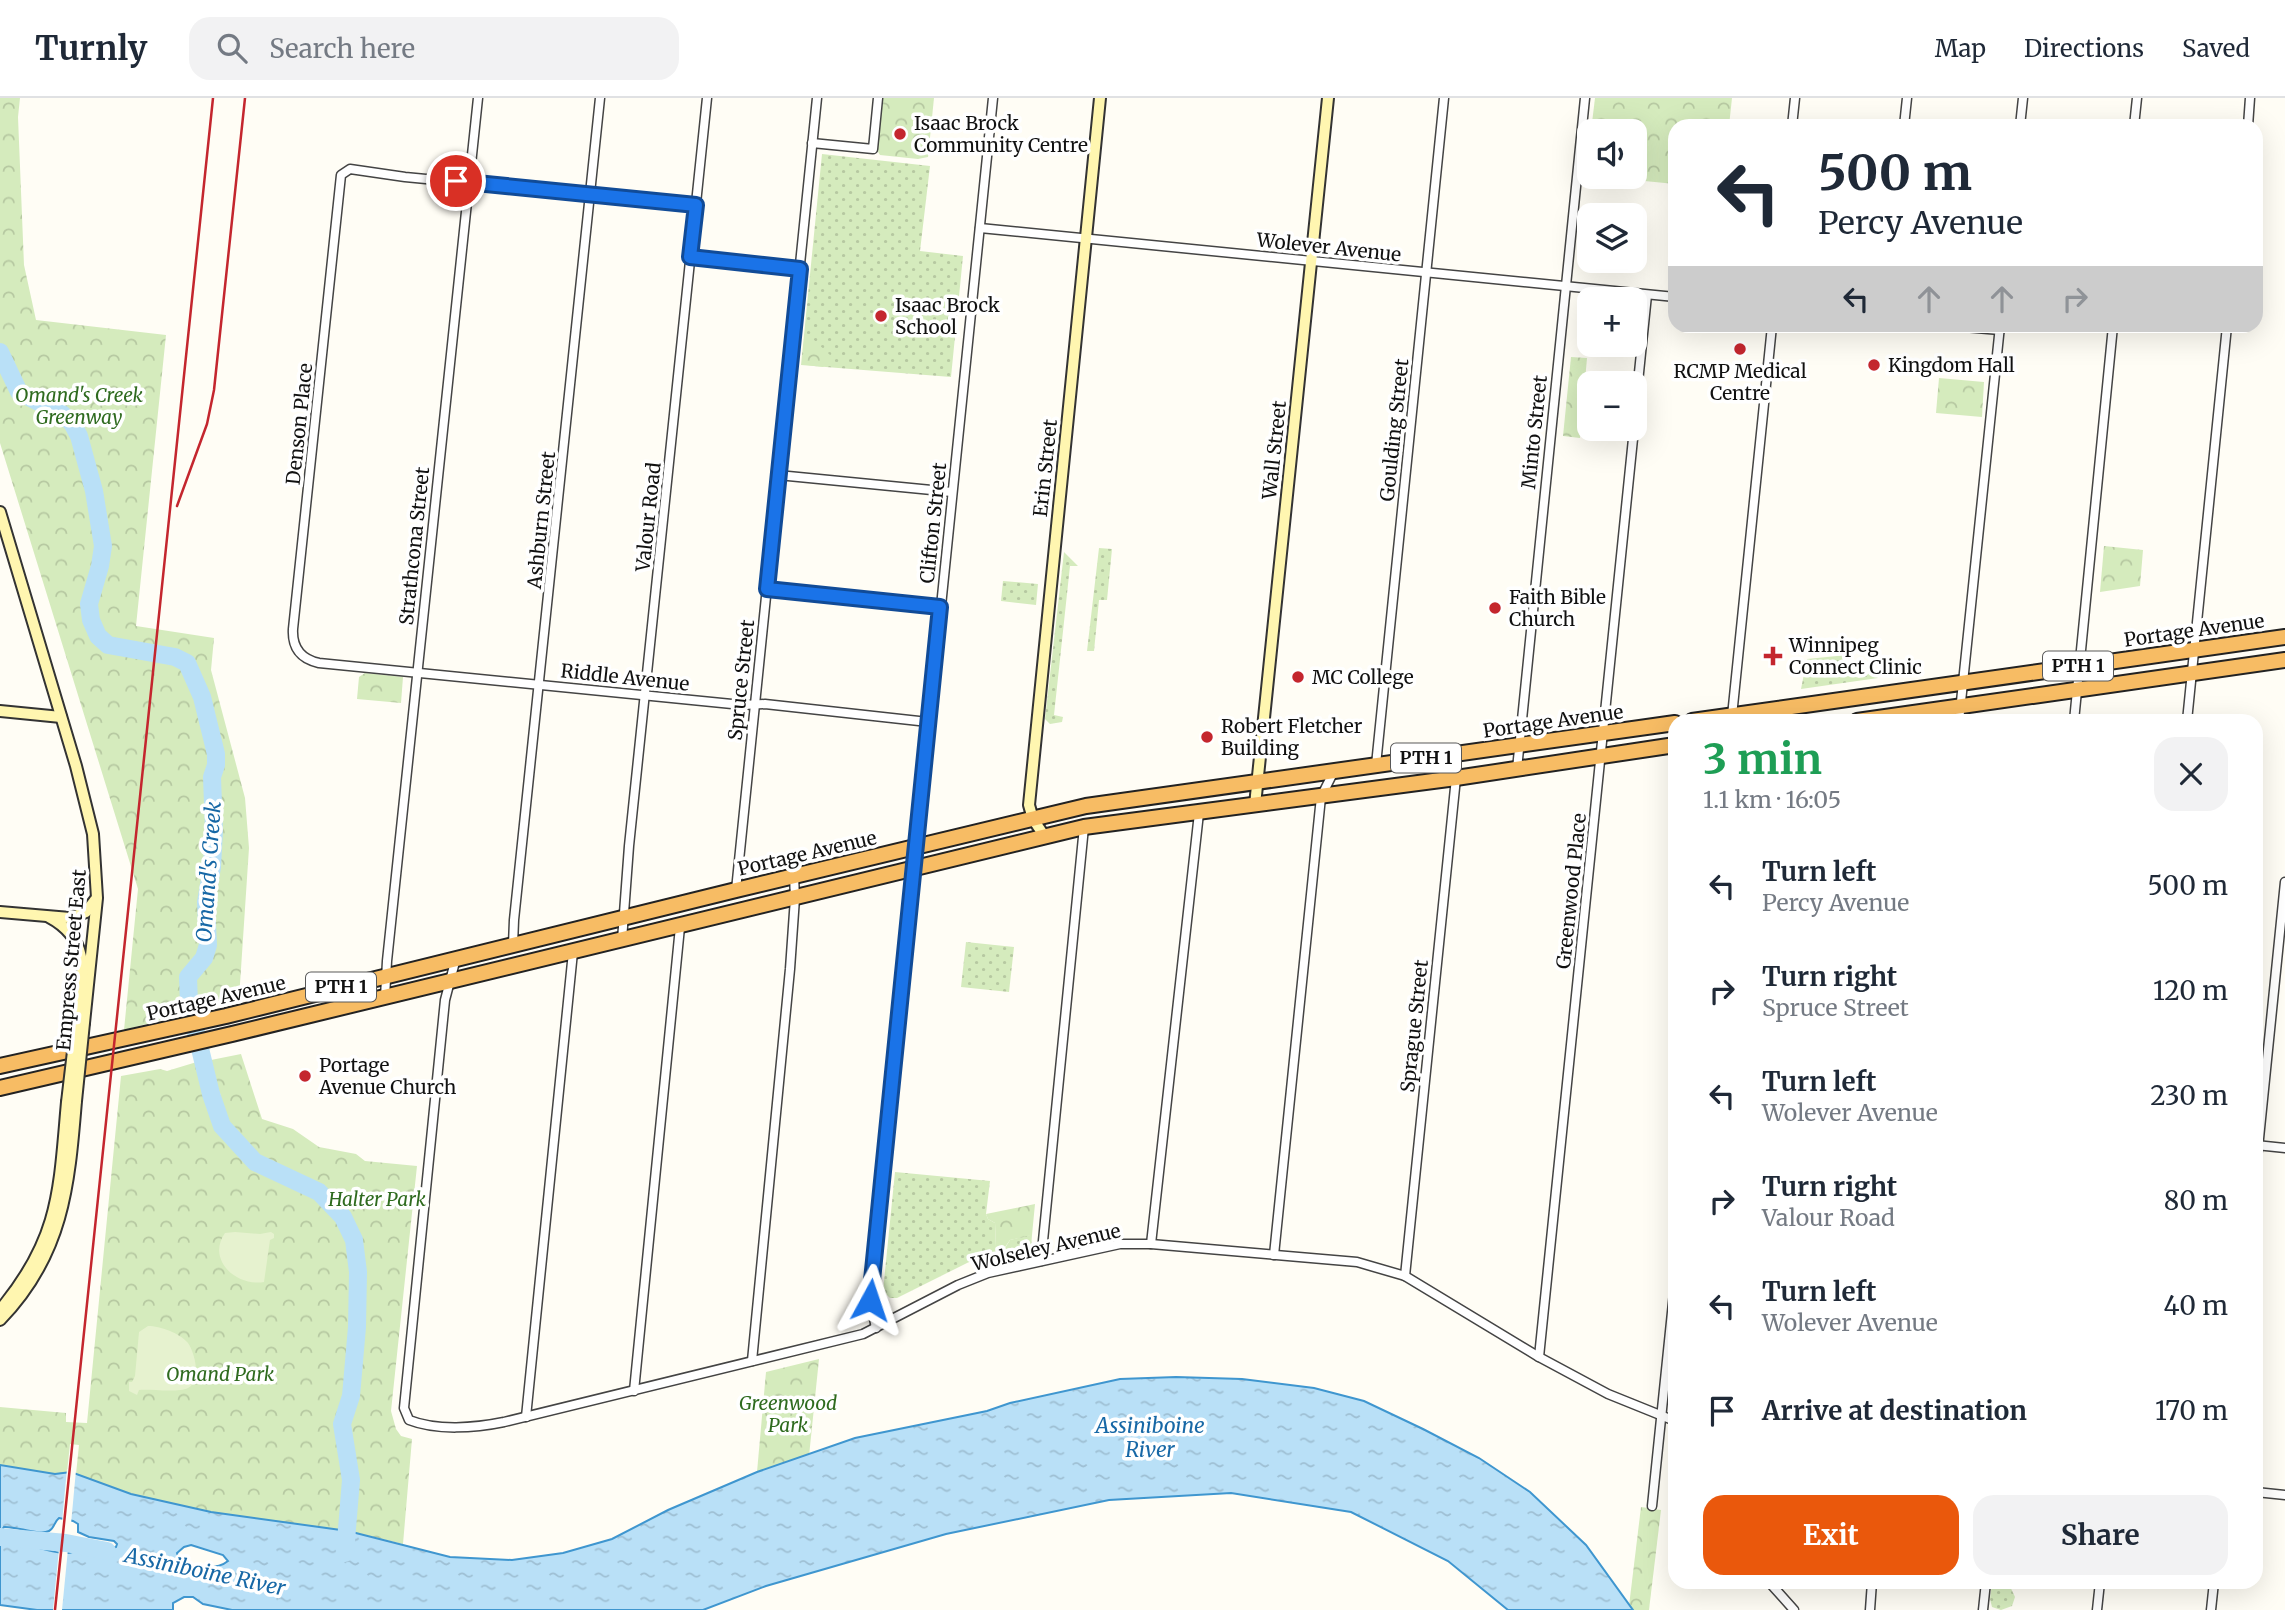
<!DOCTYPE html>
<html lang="en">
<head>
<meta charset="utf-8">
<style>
  body { margin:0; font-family:Merriweather,serif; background:#f2f2f3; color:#1f2937; height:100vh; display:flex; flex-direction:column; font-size:26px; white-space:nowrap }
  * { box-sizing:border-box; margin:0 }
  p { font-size:23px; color:#747a83 }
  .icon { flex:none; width:38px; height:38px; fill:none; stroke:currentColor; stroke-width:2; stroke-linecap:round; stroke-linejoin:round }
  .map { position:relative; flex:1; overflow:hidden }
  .panel { position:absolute; left:1668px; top:616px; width:595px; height:875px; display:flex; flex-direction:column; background:#fff; border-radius:21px; box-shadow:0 7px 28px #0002 }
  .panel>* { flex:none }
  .top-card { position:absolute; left:1668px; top:21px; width:595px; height:214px; border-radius:21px; box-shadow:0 7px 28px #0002; background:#fff; color:#1f2937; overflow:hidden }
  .tools { position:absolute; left:1577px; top:21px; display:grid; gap:14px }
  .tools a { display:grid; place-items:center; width:70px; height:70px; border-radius:14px; background:#fff; box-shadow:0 7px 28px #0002; font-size:35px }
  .pin { position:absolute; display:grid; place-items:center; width:60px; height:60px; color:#fff; margin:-30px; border:4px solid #fff; border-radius:50%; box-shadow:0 2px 7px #0007 }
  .me { position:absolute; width:77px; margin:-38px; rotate:5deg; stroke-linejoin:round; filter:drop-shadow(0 0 5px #0008) }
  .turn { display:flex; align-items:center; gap:24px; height:147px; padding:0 35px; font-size:32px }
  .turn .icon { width:91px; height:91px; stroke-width:2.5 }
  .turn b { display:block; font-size:49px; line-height:60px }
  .lanes { display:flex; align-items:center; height:66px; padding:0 35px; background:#0003; justify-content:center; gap:35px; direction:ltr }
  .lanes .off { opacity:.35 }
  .round { display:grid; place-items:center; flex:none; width:74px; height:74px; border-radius:21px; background:#f2f2f3 }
  .head { display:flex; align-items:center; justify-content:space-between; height:119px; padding:0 35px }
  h1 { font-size:42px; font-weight:700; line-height:52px; color:#1e9e55 }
  .button { display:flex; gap:14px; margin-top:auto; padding:14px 35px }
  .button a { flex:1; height:80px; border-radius:21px; background:#ea580c; color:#fff; font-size:28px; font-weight:700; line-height:80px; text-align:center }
  .button a+a { background:#f2f2f3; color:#1f2937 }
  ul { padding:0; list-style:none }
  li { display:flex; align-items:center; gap:21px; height:105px; padding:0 35px }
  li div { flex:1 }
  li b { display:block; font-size:26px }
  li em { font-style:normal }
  header { display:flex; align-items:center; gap:42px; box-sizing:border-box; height:98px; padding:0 35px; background:#fff; border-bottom:2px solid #e0e1e3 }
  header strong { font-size:33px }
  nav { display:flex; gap:38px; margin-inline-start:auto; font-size:24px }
  .search { width:490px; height:63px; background:#f2f2f3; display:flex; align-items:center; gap:18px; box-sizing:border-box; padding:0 24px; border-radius:21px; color:#747a83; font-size:26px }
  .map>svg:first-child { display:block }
  .grass { fill:url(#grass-dots) }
  .park { fill:url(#park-crowns) }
  .pitch { fill:#e6f2cf }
  .water { fill:url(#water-ripples); stroke:#3f96cf; stroke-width:2; fill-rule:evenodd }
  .pier { fill:#fffdf5 }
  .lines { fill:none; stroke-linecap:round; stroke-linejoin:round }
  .river { stroke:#b9e0f7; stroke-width:18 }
  .minor-casing { stroke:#444; stroke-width:11 }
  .secondary-casing { stroke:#333; stroke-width:14 }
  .trunk-casing { stroke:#222; stroke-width:18 }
  .minor { stroke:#fff; stroke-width:8 }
  .secondary { stroke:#fff6b0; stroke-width:10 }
  .trunk { stroke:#f7bc64; stroke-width:14 }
  .rail { stroke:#c4262e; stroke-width:2.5 }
  .secondary-bridge-casing { stroke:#333; stroke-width:14; stroke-linecap:butt }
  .secondary-bridge { stroke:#fff6b0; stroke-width:10 }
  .route-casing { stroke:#114b97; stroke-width:18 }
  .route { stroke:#1a73e8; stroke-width:12 }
  .poi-dot { fill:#c4262e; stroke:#fff; stroke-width:2.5 }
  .labels { text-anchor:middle; stroke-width:7; stroke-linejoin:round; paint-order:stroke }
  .shield { fill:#fff; stroke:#585858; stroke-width:2 }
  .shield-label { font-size:18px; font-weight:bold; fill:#111 }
  .poi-label { font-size:19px; fill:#111; stroke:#fff; text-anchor:start }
  .street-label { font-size:19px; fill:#111; stroke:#fff }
  .park-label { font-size:19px; font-style:italic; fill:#2f6b1f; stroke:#fff }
  .water-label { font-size:21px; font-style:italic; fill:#1768a6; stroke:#fff }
</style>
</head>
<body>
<header>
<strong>Turnly</strong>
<div class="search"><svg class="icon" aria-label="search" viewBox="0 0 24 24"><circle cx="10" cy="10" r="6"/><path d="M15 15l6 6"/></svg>Search here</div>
<nav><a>Map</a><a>Directions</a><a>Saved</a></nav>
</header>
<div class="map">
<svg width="2285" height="1512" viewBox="0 0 2285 1512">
  <defs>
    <pattern id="grass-dots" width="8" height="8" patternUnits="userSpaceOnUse" patternTransform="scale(1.75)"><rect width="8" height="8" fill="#d5ebbd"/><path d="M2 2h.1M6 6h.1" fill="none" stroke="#b6c8a1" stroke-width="1.8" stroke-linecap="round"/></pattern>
    <pattern id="park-crowns" width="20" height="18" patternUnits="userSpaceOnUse" patternTransform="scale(1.75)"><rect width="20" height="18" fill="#d5ebbd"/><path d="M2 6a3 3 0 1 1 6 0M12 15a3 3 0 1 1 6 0" fill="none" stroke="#b6c8a1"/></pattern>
    <pattern id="water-ripples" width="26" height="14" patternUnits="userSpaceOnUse" patternTransform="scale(1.75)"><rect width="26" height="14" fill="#b9e0f7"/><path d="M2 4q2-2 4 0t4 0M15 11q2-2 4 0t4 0" fill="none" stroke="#9ebfd3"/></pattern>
  </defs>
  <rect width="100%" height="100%" fill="#fffdf5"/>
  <!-- grass -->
  <g class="grass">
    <path d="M822 56 930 68 920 153 963 158 951 279 801 267Z"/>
    <path d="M1099 450 1112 451 1107 502H1099L1094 553H1087Z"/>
    <path d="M1064 454 1078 468H1070L1054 617 1063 619 1062 624 1050 626 1045 621Z"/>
    <path d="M1003 483 1038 486 1036 507 1001 503Z"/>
    <path d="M1847 557 1844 563 1850 577 1859 580 1872 574 1878 580 1801 591 1807 561Z"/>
    <path d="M966 844 1014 849 1009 894 961 889Z"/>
    <path d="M895 1074 990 1083 986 1116 988 1121 995 1125 996 1149 1005 1150 1010 1142 1030 1137H1032L1031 1150 973 1162 897 1200H890L883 1193 884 1183Z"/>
    <path d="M1992 1484H2008L2015 1499 2012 1508 2001 1512 1992 1509 1990 1501Z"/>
  </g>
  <!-- park -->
  <g class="park">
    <path d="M0 0H20L18 19 24 167 36 222 166 237 136 528 214 540 211 572 245 700 249 750 239 901 124 932 138 791 0 345Z"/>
    <path d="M883 0H934L928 59 918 61 880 57 877 52Z"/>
    <path d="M1595 0H1732L1729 28H1675V86L1604 79H1634V33H1591Z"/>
    <path d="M808 242H814L830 257 829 264 823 269 807 267 804 263 805 245Z"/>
    <path d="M1571 259 1587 260 1580 340 1563 338Z"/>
    <path d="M1939 280 1984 284 1982 319 1936 315Z"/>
    <path d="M2104 448 2143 452 2140 488 2100 494Z"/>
    <path d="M365 575 403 579 401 605 357 601 359 579Z"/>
    <path d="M241 956 262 1021 293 1031 319 1049 356 1056 365 1063 417 1068 391 1313 396 1331 401 1338 412 1341 403 1446 348 1433 211 1414 131 1396 76 1376 79 1347 70 1346 67 1374 55 1376 0 1367V1309L66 1315V1324L87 1325 121 978 160 971 167 973 200 963 206 996 215 1013 220 1033 228 1044 251 1068 291 1083 322 1102 346 1132 349 1142 355 1191 349 1240 346 1292 357 1293 362 1164 356 1137 343 1113 319 1090 270 1067 230 1032 225 1024 220 995 215 994 206 963Z"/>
    <path d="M1035 1106 1032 1137 1010 1142 1003 1152 996 1149 995 1125 988 1121 986 1116Z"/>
    <path d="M819 1261 809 1358 757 1374 766 1274Z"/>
    <path d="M1641 1409 1661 1412 1649 1512H1633L1629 1508Z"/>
  </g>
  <!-- pitch -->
  <g class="pitch">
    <path d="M235 1134 260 1136 271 1134 274 1136V1140L270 1142 264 1184C237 1189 206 1162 225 1135Z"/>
    <path d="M148 1228C160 1228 180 1235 188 1245 195 1255 202 1283 188 1290 178 1295 151 1291 139 1292L137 1297 129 1293V1284H132L135 1278 139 1234Z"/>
  </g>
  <!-- water -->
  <path class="water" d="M1176 1279 1242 1281 1314 1290 1364 1303 1423 1331 1479 1360 1530 1394 1586 1447 1633 1512H1508L1448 1463 1351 1414 1231 1395 1109 1402 946 1436 766 1488 703 1512H232L203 1506 193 1499H184L173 1505V1512H37L0 1507V1367L55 1376 71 1374 131 1396 211 1414 348 1433 450 1459 512 1462 563 1455 612 1441 668 1412 757 1374 855 1340 987 1313 1010 1305 1120 1281ZM59 1420 73 1423 78 1426V1434L89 1439 114 1443 117 1446 116 1449C107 1452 99 1448 89 1448 82 1449 75 1454 68 1455 57 1456 7 1443 1 1433L4 1429C16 1428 39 1438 49 1433 55 1430 53 1425 59 1420ZM191 1447 223 1457 228 1463C216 1473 193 1469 180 1464L177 1455 184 1449Z"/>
  <!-- pier -->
  <g class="pier">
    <path d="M67 1371 76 1372 71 1426 62 1424Z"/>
    <path d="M59 1451H68L62 1512H53Z"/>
  </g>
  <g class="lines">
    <!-- river -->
    <g class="river">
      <path d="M0 254 19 294 62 316 72 325 79 338 94 393 103 448 100 468 89 506 91 522 98 538 108 547 175 559 187 565 202 599 216 656V667L212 679 214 733 212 769 206 804 208 847 204 860 188 879 189 905 211 996 222 1028 255 1064 319 1094 343 1119 354 1142 358 1174 357 1229 351 1298 342 1326 351 1382 345 1455"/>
      <path d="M0 1439 66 1445 107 1453"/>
    </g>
    <!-- minor casing -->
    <g class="minor-casing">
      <g id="minor">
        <path d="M1792 28 1795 0"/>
        <path d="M1904 28 1907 0"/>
        <path d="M2020 28 2023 0"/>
        <path d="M2134 28 2137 0"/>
        <path d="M2248 28 2250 0"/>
        <path d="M812 45 873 51 878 0"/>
        <path d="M696 107 405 79 350 71 341 77 293 531C292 549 300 561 319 565L742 607 765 606 928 624"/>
        <path d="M980 130 1675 199"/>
        <path d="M690 159 800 171"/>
        <path d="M1952 228 2000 232"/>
        <path d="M1634 323 1647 197"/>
        <path d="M778 377 952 394"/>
        <path d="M767 491 940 509"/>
        <path d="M1732 618 1772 228"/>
        <path d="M1959 623 2000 228"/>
        <path d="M2074 623 2113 228"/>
        <path d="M2187 623 2227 228"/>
        <path d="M1376 667 1444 0"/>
        <path d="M1517 671 1585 0"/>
        <path d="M736 792 817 0"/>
        <path d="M622 842 629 748 707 0"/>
        <path d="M513 847 514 822 600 0"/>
        <path d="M456 860 445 902 404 1310 409 1322C437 1333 475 1330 504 1324L863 1236 958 1187 988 1175 1120 1146H1151L1357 1164 1405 1178 1539 1259 1608 1296 1675 1323"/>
        <path d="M385 899 387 863 478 0"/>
        <path d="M2256 1047 2285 1050"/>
        <path d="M2256 1070 2285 784"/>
        <path d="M1151 1146 1199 715"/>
        <path d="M1274 1157 1321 699 1334 673"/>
        <path d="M1041 1163 1084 729"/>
        <path d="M1405 1178 1456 680"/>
        <path d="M876 1230 870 1202 993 0"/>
        <path d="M1539 1259 1634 331"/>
        <path d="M752 1263 790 871 795 800 794 778"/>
        <path d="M634 1293 680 829"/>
        <path d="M526 1319 573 854"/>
        <path d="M2256 1394 2285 1397"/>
        <path d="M1652 1408 1675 1185"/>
        <path d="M1769 1484 1794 1512"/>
        <path d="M1870 1512 1872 1484"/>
        <path d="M1983 1512 1986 1484"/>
        <path d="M2097 1512 2100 1484"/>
        <path d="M2211 1512 2214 1484"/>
      </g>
    </g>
    <!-- secondary casing -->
    <g class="secondary-casing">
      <g id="secondary">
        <path d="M0 414 76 668 93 736 97 800 84 925"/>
        <path d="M0 613 61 619"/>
        <path d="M1255 707 1328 0"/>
        <path d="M1045 739 1033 721 1029 707 1100 0"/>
        <path d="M0 814 70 820 86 814 95 802"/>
        <path d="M49 819C96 844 81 884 76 928"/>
        <path d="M0 1212C60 1140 59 1093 67 1004"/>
        <path d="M0 1222C63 1157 69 1089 76 1003"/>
      </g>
    </g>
    <!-- trunk casing -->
    <g class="trunk-casing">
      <g id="trunk">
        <path d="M1692 623 2285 539"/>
        <path d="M1857 623 2285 562"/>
        <path d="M0 968 226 918 736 792 1086 708 1675 625"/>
        <path d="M0 990 232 936 1084 729 1456 680 1675 647"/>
      </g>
    </g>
    <!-- minor -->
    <use href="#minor" class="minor"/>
    <!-- secondary -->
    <use href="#secondary" class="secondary"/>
    <!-- trunk -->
    <use href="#trunk" class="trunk"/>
    <!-- rail -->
    <g class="rail">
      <path d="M177 408 207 326 214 292 245 0"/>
      <path d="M55 1512 213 0"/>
    </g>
    <!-- secondary-bridge casing -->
    <g class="secondary-bridge-casing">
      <g id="secondary-bridge">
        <path d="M76 1003 84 925"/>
        <path d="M67 1004 76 928"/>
      </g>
    </g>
    <!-- secondary-bridge -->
    <use href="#secondary-bridge" class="secondary-bridge"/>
  </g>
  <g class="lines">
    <!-- route casing -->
    <g class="route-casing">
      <path id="route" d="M456 83 696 107 690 159 800 171 767 491 940 509 870 1202"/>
    </g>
    <!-- route -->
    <use href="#route" class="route"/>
  </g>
  <!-- markers -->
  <g class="poi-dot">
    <circle cx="900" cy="36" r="7"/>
    <circle cx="881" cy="218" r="7"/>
    <circle cx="1740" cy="251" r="7"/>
    <circle cx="1874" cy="267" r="7"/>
    <circle cx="1495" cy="510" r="7"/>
    <path d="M1769.5 547.5h7v7h7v7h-7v7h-7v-7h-7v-7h7z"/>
    <circle cx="1298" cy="579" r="7"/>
    <circle cx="1207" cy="639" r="7"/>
    <circle cx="305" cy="978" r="7"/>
  </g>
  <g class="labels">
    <!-- shield labels -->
    <g class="shield">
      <rect x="2043" y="553.5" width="70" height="29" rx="5"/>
      <rect x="1391" y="645.5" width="70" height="29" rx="5"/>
      <rect x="306" y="874.5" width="70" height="29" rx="5"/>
    </g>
    <g class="shield-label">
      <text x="2078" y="574">PTH 1</text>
      <text x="1426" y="666">PTH 1</text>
      <text x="341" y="895">PTH 1</text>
    </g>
    <!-- poi labels -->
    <g class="poi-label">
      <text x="914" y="32">Isaac Brock<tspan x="914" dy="22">Community Centre</tspan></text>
      <text x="895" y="214">Isaac Brock<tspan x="895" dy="22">School</tspan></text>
      <text x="1888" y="274">Kingdom Hall</text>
      <text x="1740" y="280" text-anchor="middle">RCMP Medical<tspan x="1740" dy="22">Centre</tspan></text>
      <text x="1509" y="506">Faith Bible<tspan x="1509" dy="22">Church</tspan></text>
      <text x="1789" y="554">Winnipeg<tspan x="1789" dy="22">Connect Clinic</tspan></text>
      <text x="1312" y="586">MC College</text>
      <text x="1221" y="635">Robert Fletcher<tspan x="1221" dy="22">Building</tspan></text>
      <text x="319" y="974">Portage<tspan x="319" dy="22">Avenue Church</tspan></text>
    </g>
    <!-- street labels -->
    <g class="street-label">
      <text transform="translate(1329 149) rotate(6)" y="7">Wolever Avenue</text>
      <text transform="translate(299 326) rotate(-84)" y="7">Denson Place</text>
      <text transform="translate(1394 332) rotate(-84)" y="7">Goulding Street</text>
      <text transform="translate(1534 334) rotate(-84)" y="7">Minto Street</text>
      <text transform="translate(1274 352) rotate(-84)" y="7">Wall Street</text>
      <text transform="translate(1045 370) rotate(-84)" y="7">Erin Street</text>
      <text transform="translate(648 419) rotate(-84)" y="7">Valour Road</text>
      <text transform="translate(541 422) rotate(-84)" y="7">Ashburn Street</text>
      <text transform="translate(933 425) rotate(-84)" y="7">Clifton Street</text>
      <text transform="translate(414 448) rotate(-84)" y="7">Strathcona Street</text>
      <text transform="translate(2194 532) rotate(-8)" y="7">Portage Avenue</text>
      <text transform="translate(625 579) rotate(6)" y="7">Riddle Avenue</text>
      <text transform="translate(741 582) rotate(-84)" y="7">Spruce Street</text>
      <text transform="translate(1553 623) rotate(-8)" y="7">Portage Avenue</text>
      <text transform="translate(807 755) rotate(-13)" y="7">Portage Avenue</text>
      <text transform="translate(1571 793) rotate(-84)" y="7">Greenwood Place</text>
      <text transform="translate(71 862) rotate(-85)" y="7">Empress Street East</text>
      <text transform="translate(216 900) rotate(-13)" y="7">Portage Avenue</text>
      <text transform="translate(1414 928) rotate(-84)" y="7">Sprague Street</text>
      <text transform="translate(1046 1149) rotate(-13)" y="7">Wolseley Avenue</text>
    </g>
    <!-- park labels -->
    <g class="park-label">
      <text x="79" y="304">Omand's Creek<tspan x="79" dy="22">Greenway</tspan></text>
      <text x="377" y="1108">Halter Park</text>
      <text x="220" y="1283">Omand Park</text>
      <text x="788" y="1312">Greenwood<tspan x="788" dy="22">Park</tspan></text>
    </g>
    <!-- water labels -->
    <g class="water-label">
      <text transform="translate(209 774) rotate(-86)" y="7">Omand's Creek</text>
      <text x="1150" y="1335">Assiniboine<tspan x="1150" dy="24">River</tspan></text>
      <text transform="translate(205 1474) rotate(12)" y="7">Assiniboine River</text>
    </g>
  </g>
</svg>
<div class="tools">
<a><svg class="icon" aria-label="sound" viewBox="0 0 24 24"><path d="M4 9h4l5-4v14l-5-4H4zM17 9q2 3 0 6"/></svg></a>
<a><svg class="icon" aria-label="layers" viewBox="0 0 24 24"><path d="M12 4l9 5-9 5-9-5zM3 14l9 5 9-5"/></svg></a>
<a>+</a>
<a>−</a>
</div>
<div class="pin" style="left:456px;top:83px;background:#d93025"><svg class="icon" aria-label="arrive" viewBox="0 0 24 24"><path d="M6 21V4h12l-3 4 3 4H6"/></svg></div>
<svg class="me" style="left:870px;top:1202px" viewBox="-20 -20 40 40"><path d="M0-17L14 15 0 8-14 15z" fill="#1a73e8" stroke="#fff" stroke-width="4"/></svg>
<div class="top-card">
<div class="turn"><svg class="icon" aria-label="left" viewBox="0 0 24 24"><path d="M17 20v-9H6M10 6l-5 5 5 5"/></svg><div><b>500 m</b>Percy Avenue</div></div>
<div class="lanes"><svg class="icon" aria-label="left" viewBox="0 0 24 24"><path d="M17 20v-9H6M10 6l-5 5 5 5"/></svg><svg class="icon off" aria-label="ahead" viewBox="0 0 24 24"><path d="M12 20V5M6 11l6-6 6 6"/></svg><svg class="icon off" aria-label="ahead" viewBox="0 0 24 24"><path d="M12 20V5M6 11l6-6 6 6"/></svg><svg class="icon off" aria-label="right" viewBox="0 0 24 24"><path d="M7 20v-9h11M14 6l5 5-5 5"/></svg></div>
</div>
<section class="panel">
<div class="head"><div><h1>3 min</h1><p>1.1 km · 16:05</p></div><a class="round"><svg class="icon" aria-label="close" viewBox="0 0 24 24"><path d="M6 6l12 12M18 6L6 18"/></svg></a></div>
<ul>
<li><svg class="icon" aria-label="left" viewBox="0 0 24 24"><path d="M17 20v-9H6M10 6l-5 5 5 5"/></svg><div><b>Turn left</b><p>Percy Avenue</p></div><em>500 m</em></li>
<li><svg class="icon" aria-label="right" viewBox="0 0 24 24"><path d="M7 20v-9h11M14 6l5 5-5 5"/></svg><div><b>Turn right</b><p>Spruce Street</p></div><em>120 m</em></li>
<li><svg class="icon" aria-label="left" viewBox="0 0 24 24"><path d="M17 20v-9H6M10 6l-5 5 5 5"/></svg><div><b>Turn left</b><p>Wolever Avenue</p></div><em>230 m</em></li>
<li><svg class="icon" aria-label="right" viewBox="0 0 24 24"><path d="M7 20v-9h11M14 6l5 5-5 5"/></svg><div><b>Turn right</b><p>Valour Road</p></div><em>80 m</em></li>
<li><svg class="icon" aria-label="left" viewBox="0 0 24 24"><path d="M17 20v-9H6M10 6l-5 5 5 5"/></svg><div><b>Turn left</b><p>Wolever Avenue</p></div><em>40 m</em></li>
<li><svg class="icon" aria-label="arrive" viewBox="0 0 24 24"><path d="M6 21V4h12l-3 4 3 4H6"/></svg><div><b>Arrive at destination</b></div><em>170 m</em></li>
</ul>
<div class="button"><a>Exit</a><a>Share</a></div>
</section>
</div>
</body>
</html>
